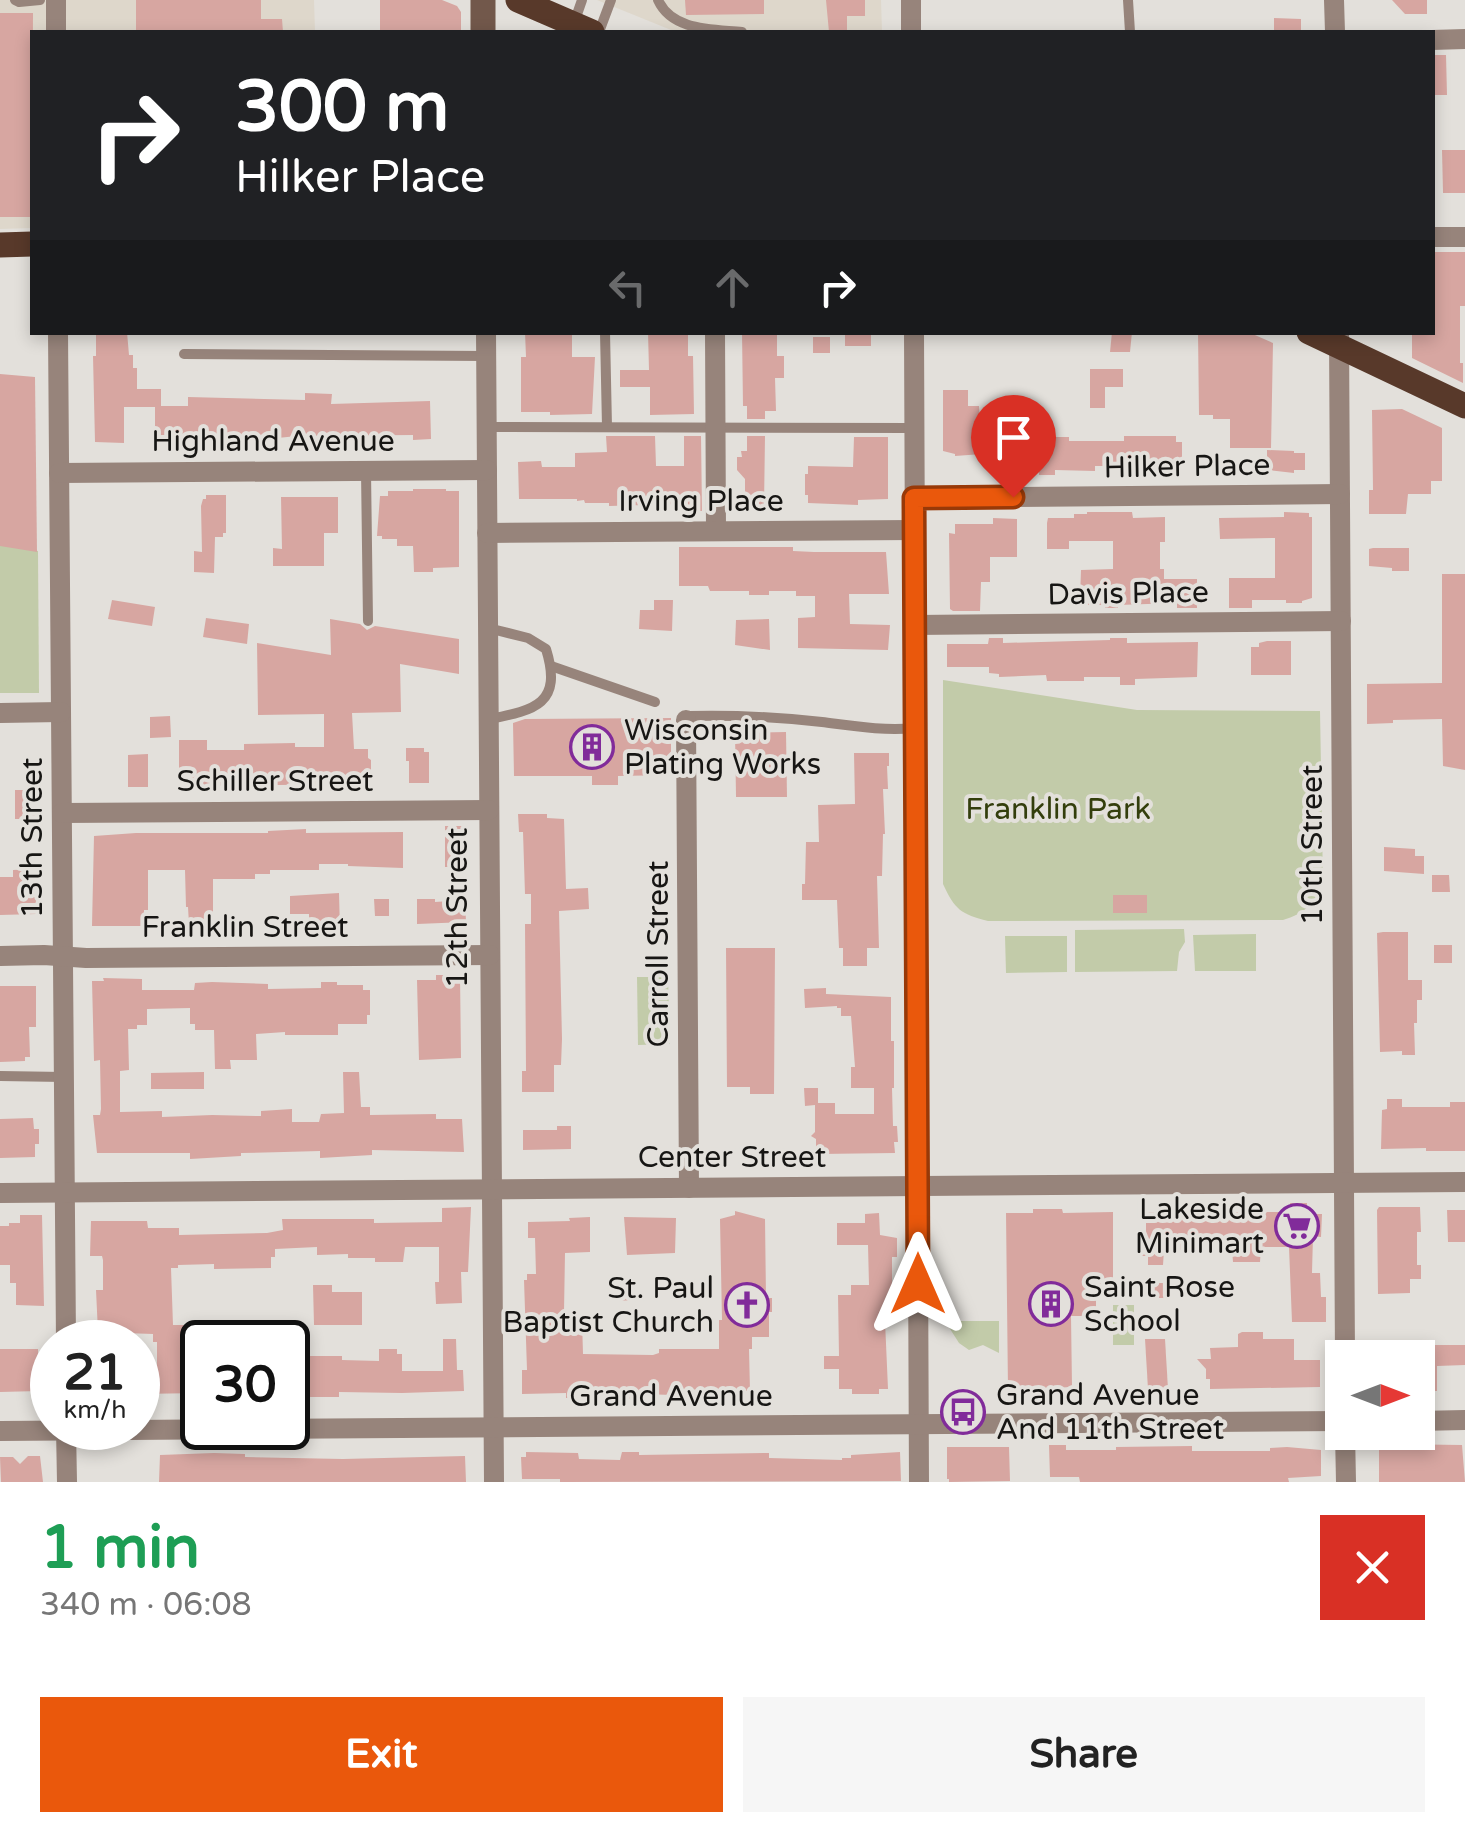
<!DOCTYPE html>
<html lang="en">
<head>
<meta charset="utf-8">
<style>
  body { margin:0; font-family:"Varela Round",sans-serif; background:#f6f6f6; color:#222; height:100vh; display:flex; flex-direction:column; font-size:38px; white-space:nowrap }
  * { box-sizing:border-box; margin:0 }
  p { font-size:32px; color:#767676 }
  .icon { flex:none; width:55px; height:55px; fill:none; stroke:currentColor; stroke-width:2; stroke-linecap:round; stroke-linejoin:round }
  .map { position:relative; height:1482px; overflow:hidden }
  .details { display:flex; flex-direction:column; background:#fff; flex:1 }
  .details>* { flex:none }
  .hud { position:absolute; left:30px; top:30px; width:1405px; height:305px; border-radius:0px; box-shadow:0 5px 15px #0003; background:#202124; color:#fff; overflow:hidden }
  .needle { width:65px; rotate:90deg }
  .controls { position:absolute; left:1325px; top:1340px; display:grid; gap:20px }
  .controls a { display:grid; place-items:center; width:110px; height:110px; border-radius:0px; background:#fff; box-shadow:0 5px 15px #0003; font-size:50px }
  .speed { position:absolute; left:30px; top:1320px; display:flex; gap:20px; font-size:50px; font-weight:700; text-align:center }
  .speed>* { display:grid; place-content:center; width:130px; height:130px; border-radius:50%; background:#fff; box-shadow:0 5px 15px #0003; line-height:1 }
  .speed small { font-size:25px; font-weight:400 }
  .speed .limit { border:5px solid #111; border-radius:15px; background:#fff; color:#111 }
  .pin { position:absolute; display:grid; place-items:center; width:85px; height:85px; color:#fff; margin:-102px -42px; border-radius:50% 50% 50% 0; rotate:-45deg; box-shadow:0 0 10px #0007 }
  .pin .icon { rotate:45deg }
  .me { position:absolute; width:110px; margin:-55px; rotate:0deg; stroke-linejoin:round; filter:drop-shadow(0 0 8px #0008) }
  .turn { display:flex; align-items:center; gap:35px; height:210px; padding:0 40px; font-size:45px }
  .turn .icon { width:130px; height:130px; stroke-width:2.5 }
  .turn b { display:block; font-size:70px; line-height:85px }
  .lanes { display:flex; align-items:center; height:95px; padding:0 40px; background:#0003; justify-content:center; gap:50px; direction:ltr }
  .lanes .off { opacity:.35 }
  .round { display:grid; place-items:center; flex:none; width:105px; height:105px; border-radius:0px; background:#f6f6f6 }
  .head { display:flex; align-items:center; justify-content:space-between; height:170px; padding:0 40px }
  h1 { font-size:60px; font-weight:700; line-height:75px; color:#1e9e55 }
  .primary-button { display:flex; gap:20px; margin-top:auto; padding:20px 40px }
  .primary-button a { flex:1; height:115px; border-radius:0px; background:#ea580c; color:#fff; font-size:40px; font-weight:700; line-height:115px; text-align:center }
  .primary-button a+a { background:#f6f6f6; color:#222 }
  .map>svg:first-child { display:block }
  .built { fill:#ded7cb }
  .green { fill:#c2cba9 }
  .building { fill:#d7a6a1 }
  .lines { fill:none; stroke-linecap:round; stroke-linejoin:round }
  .lane { stroke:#97847b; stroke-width:10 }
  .street { stroke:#97847b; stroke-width:20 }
  .secondary { stroke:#72584b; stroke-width:25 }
  .primary { stroke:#58392a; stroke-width:25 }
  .route-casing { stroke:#983908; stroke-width:25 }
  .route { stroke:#ea580c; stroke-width:18 }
  .labels { text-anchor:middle; stroke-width:8; stroke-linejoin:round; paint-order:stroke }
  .street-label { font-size:30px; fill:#171614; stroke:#e3e0db }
  .poi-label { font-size:30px; fill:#171614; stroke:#e3e0db; text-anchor:start }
  .park-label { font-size:30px; fill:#333e0c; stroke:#e3e0db }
</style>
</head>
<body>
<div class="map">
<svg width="1465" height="1482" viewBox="0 0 1465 1482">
  <rect width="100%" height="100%" fill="#e3e0db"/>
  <!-- built -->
  <g class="built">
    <path d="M0 0H314L315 32H32V228L0 229Z"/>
    <path d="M597 0H881L882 32H676Z"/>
  </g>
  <!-- green -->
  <g class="green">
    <path d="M0 545 38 551 39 693H0Z"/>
    <path d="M943 680 1137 710 1320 711 1323 882C1316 903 1304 914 1283 920L988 921C961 914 955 910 943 884Z"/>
    <path d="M1184 929 1185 942 1179 952 1177 971 1075 972V930Z"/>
    <path d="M1256 934V971H1195L1193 935Z"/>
    <path d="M1005 936H1067V972L1006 973Z"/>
    <path d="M637 977H668L670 1044 638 1045Z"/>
    <rect x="1113" y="1305" width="21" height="40"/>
    <path d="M945 1321H999V1353L983 1345 969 1350 959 1343Z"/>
  </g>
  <!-- building -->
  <g class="building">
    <path d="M136 0H261V19H282L283 32H136Z"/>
    <path d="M380 0H442L457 6 461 12V32H380Z"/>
    <path d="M685 0H764V14L686 15Z"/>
    <path d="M826 0H865V16H847V32H829Z"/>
    <path d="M1392 0H1427V14H1405Z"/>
    <path d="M0 13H33L32 217H0Z"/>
    <path d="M1274 18 1301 19V32H1274Z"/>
    <path d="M1433 55H1446L1447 95H1432Z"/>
    <path d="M1442 150H1465V193H1443Z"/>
    <path d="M1432 252H1465V306H1460V363H1463V383L1412 358V332H1432Z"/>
    <path d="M96 332H127L129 355H133V368H137V389H161V406H188V397L305 400V393L332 394 331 404 430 401 431 439 413 440V435L297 436 268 439V441H245V438H215V436H155V407H124V443L95 442 93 356H96Z"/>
    <path d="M525 332H572V357H595L592 414 550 415V412H521V357H526Z"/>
    <path d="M648 332H688V356H693L694 414 650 415V387H620V370H649Z"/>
    <path d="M742 332H777V356H784V378H775L776 411H765V419H747V406H743Z"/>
    <rect x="845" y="332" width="26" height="14"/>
    <path d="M1112 332H1132L1130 352H1110Z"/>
    <path d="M1198 332H1248L1273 343 1271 448H1230V419H1213V415H1199Z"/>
    <rect x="813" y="337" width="17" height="16"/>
    <path d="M1090 369H1123V387H1105V408H1090Z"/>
    <path d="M0 374 35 377 37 552 0 546Z"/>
    <path d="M943 390H968V406H979L982 454 955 456V454L943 451Z"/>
    <path d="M1402 409 1442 428V481H1431V494H1408L1406 514H1369V490H1373L1372 410Z"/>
    <path d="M1013 422H1030L1031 440H1014Z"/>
    <path d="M606 436H655L656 466H684V436H701L702 511H682V504L609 506V503H585L584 500 577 501V499H519L518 462 541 461 542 467H575V453L607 452Z"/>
    <path d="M747 436H765L764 506H746L745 502V479L737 470V457H742L741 451H747Z"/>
    <path d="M1124 436H1176V442H1182V470L1124 472V466H1095V471L1055 470V475H1039L1037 437H1069V441H1124Z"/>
    <path d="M854 437H888V499L858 500V505L808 503V495H805V474H808V466L853 467Z"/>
    <path d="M1267 450 1294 451V453H1305V470H1294V473L1267 470Z"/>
    <path d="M413 489H446V491H459V567L433 568V572H414L413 546H397V539H382V536H377L380 496H388V491H413Z"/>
    <path d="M206 495H226V533H223V537H215L214 573 194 572V551L202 552 201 506 203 499H206Z"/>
    <path d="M281 497H338V533H324V566H273V548L282 549Z"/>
    <path d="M1087 512H1132L1133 518 1165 517V542H1160V569H1164V579H1197V608H1177V603L1118 605V608H1105V605H1084V599H1080L1081 570 1113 569V541H1069V549H1047V523L1048 518H1074V514H1087Z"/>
    <path d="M1284 512 1309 513V517H1312V598L1302 601V603H1286V600H1252V608H1229V578H1275V538L1220 539 1219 518 1284 517Z"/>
    <path d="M993 518 1017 519V557H990V582H981L980 611H953L950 609 949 533 955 534V524H993Z"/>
    <path d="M679 547H793V551L814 552H886L889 594H849L850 624 890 625 888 650 798 648V618L815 617V596H796V591H769V595H749V591H710L708 586H679Z"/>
    <path d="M1373 548H1409V571H1392V568L1369 566V549Z"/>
    <path d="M1442 574H1465V770L1443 766 1442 719 1393 720V723L1367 724V684L1442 683Z"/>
    <path d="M112 600 155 607 152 626 108 619Z"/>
    <path d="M654 600H673L672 631 639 629 640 610H654Z"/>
    <path d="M206 618 249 624 247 644 203 637Z"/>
    <path d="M330 619 360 624 367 630 375 626 459 639V674L400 664 401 712 352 713 354 749H368V758L371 760V784L186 786V781H179V740H207V750H244V744L295 743V747H324V714L258 715 257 643 331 655Z"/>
    <path d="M769 619 770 650 735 645 736 620Z"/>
    <path d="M989 638H1003V643L1110 640V638H1127V643L1198 642 1197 677 1135 679V685H1120V677H1084V681H1047L1046 675 999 677V674L989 673V667H947V644H988Z"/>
    <path d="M1267 641H1291V675H1251V647H1259V643Z"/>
    <path d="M170 716 171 737 150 738V717Z"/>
    <path d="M671 718V775L618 776V785H592V776H514L513 723 525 719Z"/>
    <path d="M786 732 787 797H736L735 733Z"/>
    <path d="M406 748H424V752H429V783H409V761H406Z"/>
    <path d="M854 753H889V766H887L888 789H883L885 834H883L882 876H877L879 948H867V966H843V948H839L837 900H802V884H805L806 842H819L818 805 855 804Z"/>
    <path d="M148 754V787H128V755Z"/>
    <path d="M15 790H34L35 819H15Z"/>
    <path d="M518 814H547V818L564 819 566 889 588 888 589 909 559 911 562 1039 561 1065H554V1092H522V1071H526L525 924H531V894H525L523 832H519Z"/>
    <rect x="445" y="826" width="17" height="41"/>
    <path d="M306 829V833L403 832V868L348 866V864H319V870H270V874H255V879H213V923L189 924 188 907H186L185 870H148V910H144V926H92L94 836 136 833H268V831Z"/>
    <path d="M1384 847 1415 849V856H1424V874L1384 871Z"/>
    <path d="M33 869V886H37L36 914 0 915V877H13V870Z"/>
    <path d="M1432 875H1449L1450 892H1432Z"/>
    <path d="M339 893 340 930H309V914H290V896Z"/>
    <rect x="1113" y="895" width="34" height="18"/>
    <path d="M374 899H389V916H375Z"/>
    <path d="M417 899H435V902L465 900 466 922 417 924Z"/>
    <path d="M1383 932H1408V980H1422V1000H1417V1023H1414L1415 1055H1402V1051L1380 1052 1377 933Z"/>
    <rect x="1434" y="945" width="18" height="18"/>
    <path d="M726 948H775L774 1094H750V1087H727Z"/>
    <path d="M436 975H460L461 1058 419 1060 417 980H436Z"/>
    <path d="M103 978 142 979V990H194L195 983 212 982 268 984V989L321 988V982H337V985H363V990H370V1015H367V1024H338V1035H285V1032L256 1034 257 1060H230L231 1069H215L214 1030H195V1024H190V1008L147 1009V1025H137V1029H128L129 1070 120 1071V1112L162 1111V1117L212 1115 257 1116H261V1111L292 1109V1122H319L321 1114 344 1113 343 1072H359L361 1107H370V1115L436 1114V1119H462L464 1152 372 1150V1155L320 1158V1151L284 1152 241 1153V1156L190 1159V1153H97L93 1115H100L101 1109 100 1060 94 1061 92 981H104Z"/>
    <path d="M0 986H36V1027H29L30 1057H25V1061L0 1062Z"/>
    <path d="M826 988V994L891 997V1041H894V1088H892L893 1126H897L898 1142H894L895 1153 819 1154V1151H816V1139L811 1136 815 1132V1105L805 1106 804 1088H818V1103H835V1114H874V1088H851V1067H855L851 1016H841V1008H837V1006L805 1008 804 989Z"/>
    <path d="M204 1072V1089H151V1073Z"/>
    <path d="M1387 1099H1402V1107H1450V1102H1465V1151H1426V1148L1381 1149 1382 1110 1387 1109Z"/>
    <path d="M33 1118 34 1129H39V1144H35V1157L0 1158V1119Z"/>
    <path d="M557 1126H571V1149L523 1150V1130H557Z"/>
    <path d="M1290 1203H1307V1209H1313V1214H1322L1321 1237 1313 1236 1312 1273H1320L1321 1297H1326V1322H1292L1289 1247H1261L1260 1262H1233L1232 1249 1164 1250 1163 1265H1148V1256H1141V1241H1146V1212L1210 1215V1212H1290Z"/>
    <path d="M471 1207 468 1272H461L462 1303 436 1304 435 1282H439V1247H405L403 1262H375V1258H348V1254L317 1255V1247L275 1249V1257H271V1268L214 1269V1264L178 1265V1268H171L173 1325H203L202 1393 138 1394V1375L156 1374 157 1371V1342H153V1334L98 1332 96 1290H103V1260L102 1256H90L91 1221H147L148 1228H179V1235L267 1233 283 1230 282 1219H374V1223L442 1222V1208Z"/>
    <path d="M1379 1207H1420L1421 1232H1417V1265H1421V1279H1410V1293L1378 1294 1377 1210Z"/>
    <path d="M1033 1209H1062L1063 1213 1113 1212V1291H1096V1316H1071L1072 1387 1008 1390 1006 1213H1033Z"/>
    <path d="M1447 1210H1465V1242H1448Z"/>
    <path d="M735 1211 765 1219 766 1298H772V1312H769V1337H752V1349H749L750 1391 673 1389 672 1395 643 1394V1399H624V1397L580 1394V1398H566V1393L522 1394V1370H527L524 1280H527V1274H536L535 1238H528V1222L570 1221 569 1218 590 1217V1252L565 1253 564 1312H577V1320H582L583 1354 653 1355 659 1353V1349H719V1320H722L720 1219 735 1215Z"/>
    <path d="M879 1213 880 1235 897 1238V1257H892V1284H894V1293L897 1294V1310H891V1321H885L888 1389H879V1394H852V1389H839V1369H824V1356H839L838 1295H851V1285H869L868 1245H837V1223H865V1214Z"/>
    <path d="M20 1215H42L44 1306 16 1305V1283H10V1265H0V1226H9V1223H20Z"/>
    <path d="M624 1217 676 1218 675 1253 627 1255Z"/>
    <path d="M635 1281V1300L614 1301V1282Z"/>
    <rect x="1151" y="1283" width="15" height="15"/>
    <path d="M313 1285H332V1292H362V1325H314Z"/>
    <path d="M1242 1332H1263V1339H1294V1360H1320V1387L1210 1389V1379H1206V1369L1197 1359H1211L1210 1348 1238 1347V1334Z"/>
    <path d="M443 1339H456L457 1370H463L464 1391 402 1393 339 1392V1397H292L290 1356H342V1360L379 1361V1349H397V1354H402V1371H443Z"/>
    <path d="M1145 1339H1165L1168 1389H1148Z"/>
    <path d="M1418 1345H1465V1365L1437 1366V1391H1418Z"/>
    <path d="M0 1349H38L39 1391 0 1392Z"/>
    <path d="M1388 1444 1462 1445 1465 1482H1379V1446H1388Z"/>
    <path d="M1049 1445H1066V1450H1116V1447L1192 1446V1451H1270V1448L1287 1447 1321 1450V1476L1288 1478 1289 1482H1080L1079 1477H1050Z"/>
    <path d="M947 1447H1009L1010 1481 949 1482V1479H947Z"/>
    <path d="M526 1452 578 1453 579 1459 620 1460 622 1452H639V1455L769 1453V1458L842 1460V1458H851V1455L900 1452 901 1481 560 1482V1479H522L521 1457H526Z"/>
    <path d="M214 1453 245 1454V1457L343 1459 465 1456 466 1482H159L160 1455Z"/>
    <path d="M28 1456H40L43 1482H1L0 1457H13L20 1464Z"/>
  </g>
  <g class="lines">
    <!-- lane -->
    <g class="lane">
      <path d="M15 0 19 2 40 0"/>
      <path d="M658 0C672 31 712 29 742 32"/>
      <path d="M1128 0 1130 32"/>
      <path d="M574 23 582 0"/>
      <path d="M599 32 611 0"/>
      <path d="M605 332 607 427"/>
      <path d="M184 354 486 356"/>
      <path d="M487 427 914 428"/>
      <path d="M366 471 368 621"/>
      <path d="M488 628 528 638 546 649C563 704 535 710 490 719"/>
      <path d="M551 666 655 702"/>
      <path d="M686 720 689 716C734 715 778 717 822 722 854 726 883 731 915 728"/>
      <path d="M0 1076 64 1077"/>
    </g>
    <!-- street -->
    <g class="street">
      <path d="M56 0V32"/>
      <path d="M911 0V32"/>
      <path d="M1334 0 1335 32"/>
      <path d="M1432 40 1465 39"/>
      <path d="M1432 237H1465"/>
      <path d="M58 332 66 1342"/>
      <path d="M486 332 494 1482"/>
      <path d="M715 332 716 531"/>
      <path d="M914 332 919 1482"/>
      <path d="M1339 334 1345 1358"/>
      <path d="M59 473 487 470"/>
      <path d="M914 498 1340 494"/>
      <path d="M487 533 914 530"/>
      <path d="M915 625 1341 621"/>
      <path d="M0 713 61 712"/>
      <path d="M686 720 689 1188"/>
      <path d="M62 813 489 810"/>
      <path d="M0 956 44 955 86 958 490 955"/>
      <path d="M0 1193 1465 1182"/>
      <path d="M1418 1421 1465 1420"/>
      <path d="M66 1428 67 1482"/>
      <path d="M0 1431 1342 1421"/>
      <path d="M1345 1432 1346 1482"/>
    </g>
    <!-- secondary -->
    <path class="secondary" d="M483 0V32"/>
    <!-- primary -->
    <g class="primary">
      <path d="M518 0 592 32"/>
      <path d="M0 245 32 244"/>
      <path d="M1309 332 1465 406"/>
    </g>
  </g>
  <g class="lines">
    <!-- route casing -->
    <g class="route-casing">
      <path id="route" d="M918 1284 914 498 1013 497"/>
    </g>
    <!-- route -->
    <use href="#route" class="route"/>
  </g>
  <!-- icons -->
  <defs>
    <g id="building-ring" transform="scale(2.25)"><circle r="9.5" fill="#e3e0db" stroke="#812b9a" stroke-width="1.5"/><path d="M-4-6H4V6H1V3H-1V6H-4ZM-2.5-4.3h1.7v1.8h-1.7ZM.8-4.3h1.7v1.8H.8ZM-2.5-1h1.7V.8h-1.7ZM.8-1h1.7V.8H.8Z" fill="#812b9a"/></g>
    <g id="supermarket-ring" transform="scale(2.25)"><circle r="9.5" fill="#e3e0db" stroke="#812b9a" stroke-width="1.5"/><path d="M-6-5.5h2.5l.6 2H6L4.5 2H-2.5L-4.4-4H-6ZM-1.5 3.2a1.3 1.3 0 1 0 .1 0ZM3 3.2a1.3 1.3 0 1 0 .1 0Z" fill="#812b9a"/></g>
    <g id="church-ring" transform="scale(2.25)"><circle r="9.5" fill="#e3e0db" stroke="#812b9a" stroke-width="1.5"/><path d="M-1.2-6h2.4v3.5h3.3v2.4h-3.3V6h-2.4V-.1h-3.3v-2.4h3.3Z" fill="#812b9a"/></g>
    <g id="bus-ring" transform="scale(2.25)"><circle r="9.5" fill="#e3e0db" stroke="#812b9a" stroke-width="1.5"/><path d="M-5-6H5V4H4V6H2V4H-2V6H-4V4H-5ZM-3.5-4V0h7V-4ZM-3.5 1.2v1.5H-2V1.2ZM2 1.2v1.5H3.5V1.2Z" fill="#812b9a"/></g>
  </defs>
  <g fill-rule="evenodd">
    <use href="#building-ring" x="592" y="747"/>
    <use href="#supermarket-ring" x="1297" y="1226"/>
    <use href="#building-ring" x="1051" y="1304"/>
    <use href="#church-ring" x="747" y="1305"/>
    <use href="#bus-ring" x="963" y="1412"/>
  </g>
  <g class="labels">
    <!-- street labels -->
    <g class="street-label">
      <text x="273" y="451">Highland Avenue</text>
      <text transform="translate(1187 466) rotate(-1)" y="10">Hilker Place</text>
      <text x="701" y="511">Irving Place</text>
      <text transform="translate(1128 593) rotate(-1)" y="10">Davis Place</text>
      <text x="275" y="791">Schiller Street</text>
      <text transform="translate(32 838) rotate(-90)" y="10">13th Street</text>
      <text transform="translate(1312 845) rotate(-90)" y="10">10th Street</text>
      <text transform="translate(457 908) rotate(-90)" y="10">12th Street</text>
      <text x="245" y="937">Franklin Street</text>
      <text transform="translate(658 954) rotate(-90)" y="10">Carroll Street</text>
      <text x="732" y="1167">Center Street</text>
      <text x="671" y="1406">Grand Avenue</text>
    </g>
    <!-- poi labels -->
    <g class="poi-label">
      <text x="624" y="740">Wisconsin<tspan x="624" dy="34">Plating Works</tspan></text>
      <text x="1264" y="1219" text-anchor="end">Lakeside<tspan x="1264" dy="34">Minimart</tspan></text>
      <text x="1084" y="1297">Saint Rose<tspan x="1084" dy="34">School</tspan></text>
      <text x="714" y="1298" text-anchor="end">St. Paul<tspan x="714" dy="34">Baptist Church</tspan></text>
      <text x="996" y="1405">Grand Avenue<tspan x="996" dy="34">And 11th Street</tspan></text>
    </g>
    <!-- park labels -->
    <g class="park-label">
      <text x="1058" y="819">Franklin Park</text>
    </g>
  </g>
</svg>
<div class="controls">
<a><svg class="needle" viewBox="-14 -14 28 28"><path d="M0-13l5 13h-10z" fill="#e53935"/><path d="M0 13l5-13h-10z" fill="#767676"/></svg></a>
</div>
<div class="speed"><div>21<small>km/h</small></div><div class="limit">30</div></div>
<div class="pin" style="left:1013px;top:497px;background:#d93025"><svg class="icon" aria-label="arrive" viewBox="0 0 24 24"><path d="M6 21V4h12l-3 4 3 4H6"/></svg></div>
<svg class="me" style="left:918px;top:1284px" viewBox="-20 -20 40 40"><path d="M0-17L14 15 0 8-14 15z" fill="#ea580c" stroke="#fff" stroke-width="4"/></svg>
<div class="hud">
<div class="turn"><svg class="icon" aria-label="right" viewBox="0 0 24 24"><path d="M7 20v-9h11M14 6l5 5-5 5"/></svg><div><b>300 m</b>Hilker Place</div></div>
<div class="lanes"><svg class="icon off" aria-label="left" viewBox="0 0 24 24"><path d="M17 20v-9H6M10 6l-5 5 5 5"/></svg><svg class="icon off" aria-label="ahead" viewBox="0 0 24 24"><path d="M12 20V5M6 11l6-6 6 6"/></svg><svg class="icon" aria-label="right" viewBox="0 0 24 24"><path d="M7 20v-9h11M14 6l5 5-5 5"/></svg></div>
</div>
</div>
<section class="details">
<div class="head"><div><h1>1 min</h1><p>340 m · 06:08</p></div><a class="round" style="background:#d93025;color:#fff"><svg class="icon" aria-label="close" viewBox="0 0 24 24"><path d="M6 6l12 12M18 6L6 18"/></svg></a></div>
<div class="primary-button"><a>Exit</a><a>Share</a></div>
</section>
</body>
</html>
